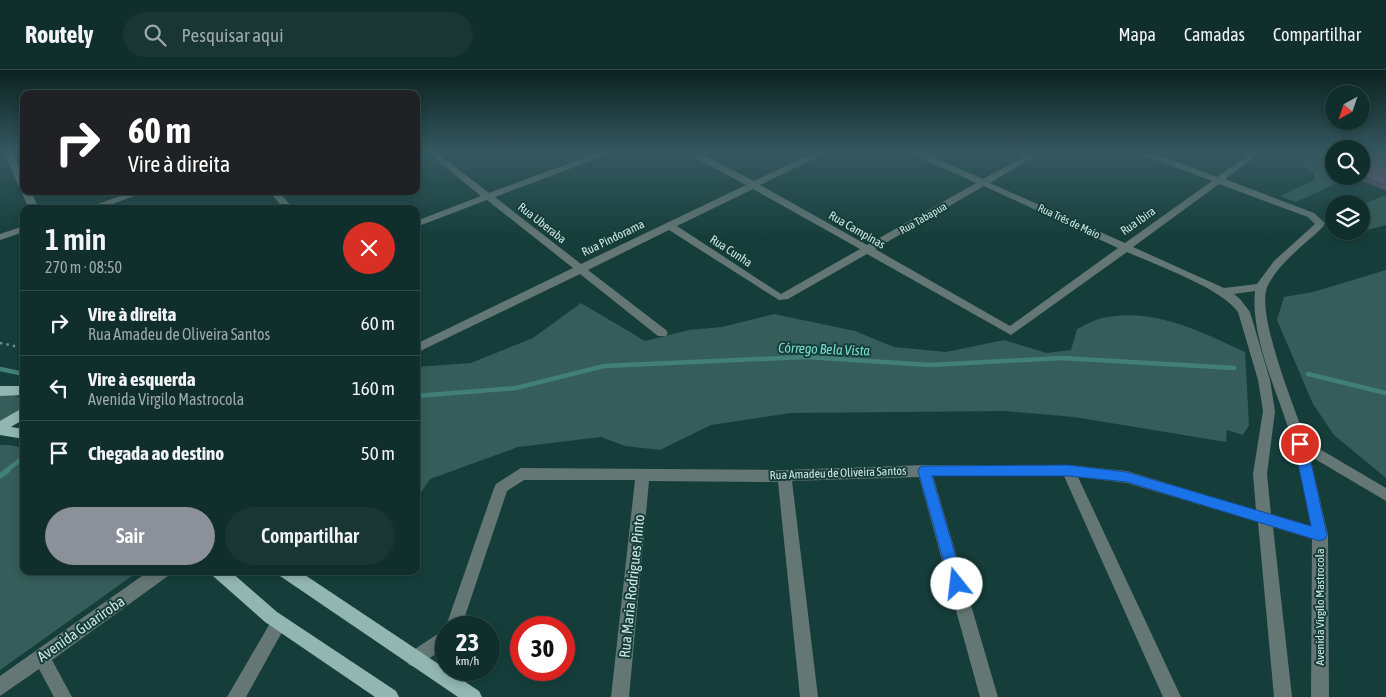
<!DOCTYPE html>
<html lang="pt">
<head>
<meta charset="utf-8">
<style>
  body { margin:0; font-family:"Asap Condensed",sans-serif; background:#193634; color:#f1f3f6; height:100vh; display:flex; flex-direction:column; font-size:19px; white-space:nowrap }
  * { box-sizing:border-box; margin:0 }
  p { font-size:16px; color:#9ca8a9 }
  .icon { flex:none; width:28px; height:28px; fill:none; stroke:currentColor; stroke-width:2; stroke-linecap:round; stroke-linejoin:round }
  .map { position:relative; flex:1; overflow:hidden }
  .drawer { position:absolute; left:20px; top:135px; width:400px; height:370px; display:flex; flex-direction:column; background:#102e2c; border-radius:10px; box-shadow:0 2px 8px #0003,0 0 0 1px #304a48 }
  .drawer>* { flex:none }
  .guide { position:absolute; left:20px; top:20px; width:400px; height:105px; border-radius:10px; box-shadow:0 2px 8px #0003,0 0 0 1px #304a48; background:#202124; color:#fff; overflow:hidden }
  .needle { width:32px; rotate:220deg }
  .controls { position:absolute; left:1325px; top:15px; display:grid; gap:10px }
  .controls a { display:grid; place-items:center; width:45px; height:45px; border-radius:50%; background:#102e2c; box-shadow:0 2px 8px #0003,0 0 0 1px #304a48; font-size:25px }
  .speed { position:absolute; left:435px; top:546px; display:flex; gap:10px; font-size:25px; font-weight:700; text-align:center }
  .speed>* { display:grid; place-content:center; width:65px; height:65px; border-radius:50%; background:#102e2c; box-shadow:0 2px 8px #0003,0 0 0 1px #304a48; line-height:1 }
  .speed small { font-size:12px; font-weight:400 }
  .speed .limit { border:8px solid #d22; background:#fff; color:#111 }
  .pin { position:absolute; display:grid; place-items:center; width:42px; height:42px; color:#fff; margin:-21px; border:2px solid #fff; border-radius:50%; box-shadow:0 1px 5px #0007 }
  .me { position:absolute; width:55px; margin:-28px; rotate:344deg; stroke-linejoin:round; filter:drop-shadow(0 0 4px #0008) }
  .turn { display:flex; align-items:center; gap:18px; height:105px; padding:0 25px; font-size:22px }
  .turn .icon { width:65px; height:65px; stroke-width:2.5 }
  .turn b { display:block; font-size:35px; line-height:42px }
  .round { display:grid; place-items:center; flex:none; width:52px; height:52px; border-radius:26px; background:#193634 }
  .summary { display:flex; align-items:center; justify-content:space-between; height:85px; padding:0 25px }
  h1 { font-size:30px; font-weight:600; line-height:38px }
  .action { display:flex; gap:10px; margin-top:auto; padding:10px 25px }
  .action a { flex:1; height:58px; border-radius:30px; background:#8c9099; color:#fff; font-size:20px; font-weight:600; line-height:58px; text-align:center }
  .action a+a { background:#193634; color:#f1f3f6 }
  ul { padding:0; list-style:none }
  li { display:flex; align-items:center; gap:15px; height:65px; padding:0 25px; border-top:1px solid #304a48 }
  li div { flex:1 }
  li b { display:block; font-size:19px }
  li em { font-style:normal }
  header { display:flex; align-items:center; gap:30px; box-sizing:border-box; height:70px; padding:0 25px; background:#102e2c; border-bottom:1px solid #304a48 }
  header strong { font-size:24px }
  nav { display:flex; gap:28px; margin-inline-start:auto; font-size:18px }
  .search { width:350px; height:45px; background:#193634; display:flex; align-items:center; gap:12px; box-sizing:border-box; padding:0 18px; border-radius:28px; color:#9ca8a9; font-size:19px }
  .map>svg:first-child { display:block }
  .green { fill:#355d59 }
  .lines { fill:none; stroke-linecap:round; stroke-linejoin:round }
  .stream-far1 { stroke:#417f78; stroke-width:4.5 }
  .stream { stroke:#417f78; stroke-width:5.5 }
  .path { stroke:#6c8c88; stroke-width:2.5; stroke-dasharray:2.5 4; stroke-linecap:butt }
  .minor { fill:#657774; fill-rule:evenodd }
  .major { fill:#92b6b1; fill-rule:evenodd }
  .wall { fill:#664d6c }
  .building { fill:#775a7e; stroke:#533f58 }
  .route { fill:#1a73e8; stroke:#114b97 }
  .labels { text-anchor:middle; stroke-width:4; stroke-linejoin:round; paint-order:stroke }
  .far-street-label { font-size:11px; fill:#d0e6e2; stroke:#153e3a }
  .street-label { font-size:12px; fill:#d0e6e2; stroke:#153e3a }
  .water-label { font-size:14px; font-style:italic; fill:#7bded3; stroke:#153e3a }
  .near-street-label { font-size:15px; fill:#d0e6e2; stroke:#153e3a }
</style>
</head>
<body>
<header>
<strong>Routely</strong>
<div class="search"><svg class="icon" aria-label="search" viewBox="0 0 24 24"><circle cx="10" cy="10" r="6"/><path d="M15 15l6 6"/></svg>Pesquisar aqui</div>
<nav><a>Mapa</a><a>Camadas</a><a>Compartilhar</a></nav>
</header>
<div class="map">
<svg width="1386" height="627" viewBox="0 0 1386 627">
  <rect width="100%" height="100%" fill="#153e3a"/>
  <!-- green -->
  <g class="green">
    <path d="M1323 82H1334V91L1326 94 1334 101V106H1340L1342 111 1296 132 1280 126 1314 110V103L1303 95 1305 88Z"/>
    <path d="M1386 125V155L1367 160 1361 158V135Z"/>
    <path d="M1386 200V408L1334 365 1313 334 1277 250 1284 227 1313 222Z"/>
    <path d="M581 233 645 271 689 260 722 257 774 244 855 261 894 277 946 282 1004 270 1047 283 1071 280 1077 259C1085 255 1094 250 1102 248 1152 237 1200 261 1245 282L1249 355 1243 365 1227 360 1226 372 1074 347 1004 341 791 343 711 355 660 380 625 376 601 367 518 377 430 409 416 430V297L471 293 533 268Z"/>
    <path d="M13 324 23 330 21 338 0 354V325Z"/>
    <path d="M0 375H9L24 378V501H139L0 600Z"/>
  </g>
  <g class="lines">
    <!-- stream-far1 -->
    <g class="stream-far1">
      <path d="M0 299 24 304"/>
      <path d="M1308 304 1386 323"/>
      <path d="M416 326 516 318 604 296 806 287 930 295 1062 288 1234 298"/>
      <path d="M6 401 24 387"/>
    </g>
    <!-- stream -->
    <path class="stream" d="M0 406 8 400"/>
    <!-- path -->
    <path class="path" d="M0 273 24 278"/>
    <!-- minor -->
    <g class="minor">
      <path d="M4 82H12L24 107V121H31L39 139H29L21 121 22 119 19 117Z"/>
      <path d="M427 82H436L489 123 599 82H610L609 84 495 127 581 194 746 115 688 84 687 82H697L754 111 815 82H825L824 84 760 115 867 175 976 113 912 84 911 82H921L983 109 1032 82H1041L990 113 1125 173 1212 111 1141 84 1140 82H1151L1217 107 1252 82H1261L1225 109 1314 143 1325 153 1323 157C1304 175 1280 192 1268 215 1254 241 1296 341 1306 371L1386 418V431L1310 386 1328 465 1329 627H1311L1312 469 1273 457 1292 627H1274L1258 452 1127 413 1078 407 1181 627H1163L1064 406H933L998 627H980L919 407 792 411 818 627H800L778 412 649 411 629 627H611L635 410H524L507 421 461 558H446V578L415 597 409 595 406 589 409 583 445 559 494 418 496 414 521 398 784 400 924 395H1068L1127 401 1256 440 1253 404 1263 341 1258 310 1238 242C1221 218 1156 195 1127 182L1011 265 867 184 788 229 779 230 669 160 588 200 666 260 668 263 666 266H658L580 204 416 283V274L573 198 487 130 416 157V151L481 126ZM1219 114 1308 147 1315 154 1274 191 1257 214 1224 218 1133 177ZM984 116 1118 178 1010 256 875 179ZM753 119 860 179 781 224 677 156ZM1255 221C1250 269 1280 327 1293 373 1300 400 1305 428 1311 456L1271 444 1267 404 1275 341 1270 310 1250 242 1240 229 1234 224Z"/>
      <path d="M134 121H148L99 139H84Z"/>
      <path d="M269 121H278L294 139H284Z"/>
      <path d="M24 156V162L0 170V164Z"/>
      <path d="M149 501H170L168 506 52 590 72 627H54L39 599 0 626V606Z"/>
      <path d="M279 545 285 548 287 553 246 627H227L273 548Z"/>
    </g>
    <!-- major -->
    <g class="major">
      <path d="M0 316H24V325L0 326Z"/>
      <path d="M24 337V349L11 357 24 359V369L0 365V351Z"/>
      <path d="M211 501H230L277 542 396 621 399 627H375L265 552 213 506Z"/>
      <path d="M278 501H299L479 621 482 627H458L280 506Z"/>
    </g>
  </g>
  <!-- wall -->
  <path class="wall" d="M1386 82V121L1352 106H1361V90Z"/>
  <!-- building -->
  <path class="building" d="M1382 82H1386V116L1361 105V90Z"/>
  <!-- sky -->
  <linearGradient id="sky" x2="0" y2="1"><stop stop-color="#0c2220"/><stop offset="0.49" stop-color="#355860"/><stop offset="1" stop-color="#355860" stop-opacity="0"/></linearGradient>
  <rect width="1386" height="169" fill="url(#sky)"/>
  <!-- route -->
  <path class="route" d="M1300 370 1305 371 1307 374 1327 465 1325 469 1320 471 1127 412 1068 406H932L964 514 962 518 957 520 952 518 950 514 918 401 920 397 924 396 1068 395 1127 402 1311 456 1294 374 1296 371Z"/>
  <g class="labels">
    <!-- far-street labels -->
    <g class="far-street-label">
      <text transform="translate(923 148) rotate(-30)" y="4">Rua Tabapua</text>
      <text transform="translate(1069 151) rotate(25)" y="4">Rua Três de Maio</text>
    </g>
    <!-- street labels -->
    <g class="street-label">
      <text transform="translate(1138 151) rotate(-35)" y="4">Rua Ibira</text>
      <text transform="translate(542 153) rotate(38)" y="4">Rua Uberaba</text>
      <text transform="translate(857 160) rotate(30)" y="4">Rua Campinas</text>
      <text transform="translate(613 168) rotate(-26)" y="4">Rua Pindorama</text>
      <text transform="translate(731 181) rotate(33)" y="4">Rua Cunha</text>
      <text transform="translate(838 403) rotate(-2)" y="4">Rua Amadeu de Oliveira Santos</text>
      <text transform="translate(1320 537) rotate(-90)" y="4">Avenida Virgílo Mastrocola</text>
    </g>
    <!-- water labels -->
    <g class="water-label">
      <text transform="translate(824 279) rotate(2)" y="5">Córrego Bela Vista</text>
    </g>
    <!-- near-street labels -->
    <g class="near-street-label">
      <text transform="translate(632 516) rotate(-84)" y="5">Rua Maria Rodrigues Pinto</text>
      <text transform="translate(81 559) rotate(-35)" y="5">Avenida Guariroba</text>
    </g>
  </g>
</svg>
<div class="controls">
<a><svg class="needle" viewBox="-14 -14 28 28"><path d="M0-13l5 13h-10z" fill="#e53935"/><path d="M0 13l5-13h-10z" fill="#9ca8a9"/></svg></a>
<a><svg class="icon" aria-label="search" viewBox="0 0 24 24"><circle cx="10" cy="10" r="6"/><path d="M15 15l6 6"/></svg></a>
<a><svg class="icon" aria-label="layers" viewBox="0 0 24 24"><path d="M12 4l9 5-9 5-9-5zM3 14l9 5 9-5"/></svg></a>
</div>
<div class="speed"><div>23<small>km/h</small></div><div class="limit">30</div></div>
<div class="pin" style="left:1300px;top:374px;background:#d93025"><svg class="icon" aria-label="arrive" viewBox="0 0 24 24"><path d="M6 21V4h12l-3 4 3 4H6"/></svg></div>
<svg class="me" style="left:957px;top:514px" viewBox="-20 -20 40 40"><circle r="19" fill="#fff"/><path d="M0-13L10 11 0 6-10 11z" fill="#1a73e8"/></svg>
<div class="guide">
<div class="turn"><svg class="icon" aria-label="right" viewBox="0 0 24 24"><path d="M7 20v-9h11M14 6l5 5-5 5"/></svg><div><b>60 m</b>Vire à direita</div></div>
</div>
<section class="drawer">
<div class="summary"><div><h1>1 min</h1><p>270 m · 08:50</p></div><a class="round" style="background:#d93025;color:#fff"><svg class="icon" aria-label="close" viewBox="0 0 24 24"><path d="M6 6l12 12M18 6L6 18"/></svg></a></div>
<ul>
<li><svg class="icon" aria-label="right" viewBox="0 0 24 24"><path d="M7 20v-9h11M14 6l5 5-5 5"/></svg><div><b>Vire à direita</b><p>Rua Amadeu de Oliveira Santos</p></div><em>60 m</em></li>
<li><svg class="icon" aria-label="left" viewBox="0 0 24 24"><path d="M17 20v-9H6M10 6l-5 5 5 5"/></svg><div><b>Vire à esquerda</b><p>Avenida Virgílo Mastrocola</p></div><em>160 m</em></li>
<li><svg class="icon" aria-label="arrive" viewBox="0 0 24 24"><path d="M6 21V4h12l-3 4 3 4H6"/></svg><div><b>Chegada ao destino</b></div><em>50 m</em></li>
</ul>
<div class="action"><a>Sair</a><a>Compartilhar</a></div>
</section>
</div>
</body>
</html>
